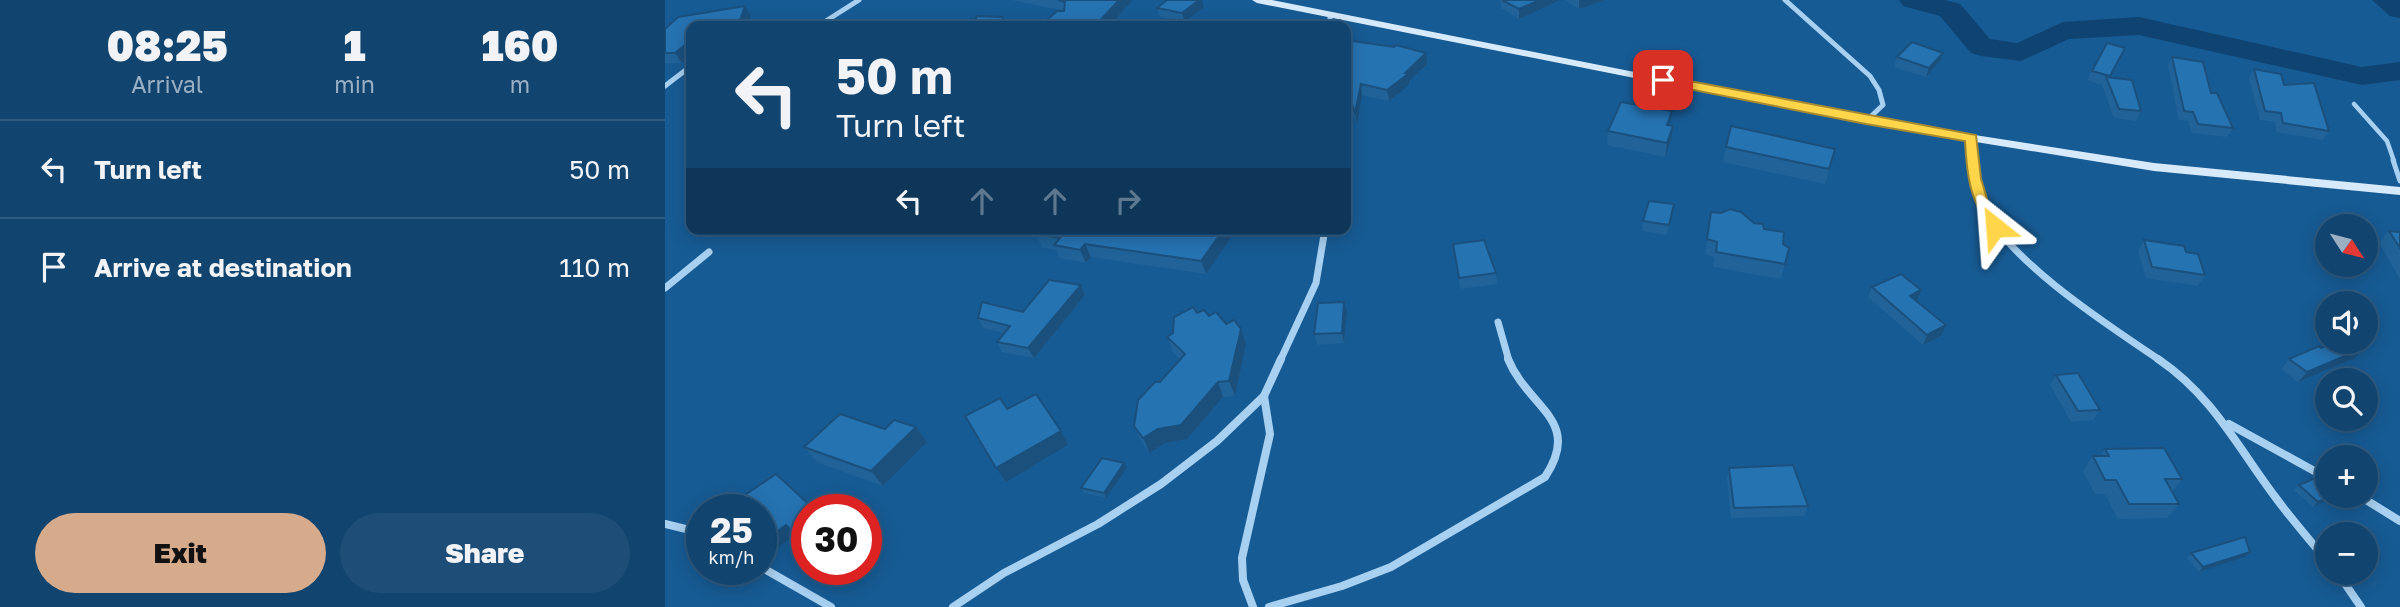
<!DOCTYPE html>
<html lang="en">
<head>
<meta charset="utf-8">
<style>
  body { margin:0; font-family:"Golos Text",sans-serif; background:#1e4e77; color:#f1f3f6; height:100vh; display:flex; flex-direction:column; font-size:26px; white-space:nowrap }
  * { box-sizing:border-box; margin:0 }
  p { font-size:23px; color:#9cb0c3 }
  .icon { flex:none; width:38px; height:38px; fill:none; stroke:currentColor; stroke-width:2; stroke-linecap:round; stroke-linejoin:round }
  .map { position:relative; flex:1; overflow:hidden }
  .details { display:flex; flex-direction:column; background:#11446f; width:665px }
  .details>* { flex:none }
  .banner { position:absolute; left:21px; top:21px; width:665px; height:214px; border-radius:14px; box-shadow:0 4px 18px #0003,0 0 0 2px #305c82; background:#11446f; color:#f1f3f6; overflow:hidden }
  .needle { width:46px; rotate:126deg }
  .fabs { position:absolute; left:1650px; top:214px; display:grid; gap:14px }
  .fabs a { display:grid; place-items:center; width:63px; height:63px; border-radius:50%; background:#11446f; box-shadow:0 4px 18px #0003,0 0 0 2px #305c82; font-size:35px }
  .speed { position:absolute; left:21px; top:494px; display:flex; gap:14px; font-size:35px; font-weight:700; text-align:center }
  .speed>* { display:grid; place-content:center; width:91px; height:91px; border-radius:50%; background:#11446f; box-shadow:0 4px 18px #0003,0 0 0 2px #305c82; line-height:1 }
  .speed small { font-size:18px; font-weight:400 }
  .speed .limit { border:10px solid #d22; background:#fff; color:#111 }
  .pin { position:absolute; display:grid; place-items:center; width:60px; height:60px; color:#fff; margin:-30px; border-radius:14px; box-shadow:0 4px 10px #0006 }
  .me { position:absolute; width:77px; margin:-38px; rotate:332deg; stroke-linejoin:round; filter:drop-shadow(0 0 5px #0008) }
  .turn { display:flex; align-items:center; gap:24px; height:147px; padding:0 35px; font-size:32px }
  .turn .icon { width:91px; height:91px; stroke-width:2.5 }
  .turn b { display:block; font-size:49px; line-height:60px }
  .lanes { display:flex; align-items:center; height:66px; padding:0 35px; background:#0003; justify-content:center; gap:35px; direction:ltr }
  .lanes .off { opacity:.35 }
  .eta { display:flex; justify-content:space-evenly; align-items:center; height:119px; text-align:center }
  .eta b { font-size:42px; font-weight:800; line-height:49px }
  .primary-button { display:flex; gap:14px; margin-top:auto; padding:14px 35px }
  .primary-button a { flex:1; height:80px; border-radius:42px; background:#d6ab8b; color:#111; font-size:28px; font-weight:800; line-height:80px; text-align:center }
  .primary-button a+a { background:#1e4e77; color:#f1f3f6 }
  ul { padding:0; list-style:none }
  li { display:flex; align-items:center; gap:21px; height:98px; padding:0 35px; border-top:2px solid #305c82 }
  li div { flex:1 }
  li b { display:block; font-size:26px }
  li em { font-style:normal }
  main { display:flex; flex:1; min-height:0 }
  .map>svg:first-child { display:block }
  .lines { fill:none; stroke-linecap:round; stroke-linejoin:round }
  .river { fill:#0f4371; fill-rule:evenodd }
  .service-far1 { stroke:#a8d0f0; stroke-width:4.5 }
  .service { stroke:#a8d0f0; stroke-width:5 }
  .minor-far2 { stroke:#a8d0f0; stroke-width:5 }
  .minor-far1 { stroke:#a8d0f0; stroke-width:7 }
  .minor { stroke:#a8d0f0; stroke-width:8 }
  .secondary { fill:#d6eafb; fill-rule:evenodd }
  .wall { fill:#216399 }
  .shaded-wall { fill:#1b507d }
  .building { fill:#2673b2; stroke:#1b507d; stroke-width:2 }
  .route { fill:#ffd54a; stroke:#a68a30; stroke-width:2 }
</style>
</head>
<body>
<main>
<section class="details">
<div class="eta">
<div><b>08:25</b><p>Arrival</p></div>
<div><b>1</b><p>min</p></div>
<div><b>160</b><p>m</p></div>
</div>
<ul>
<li><svg class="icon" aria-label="left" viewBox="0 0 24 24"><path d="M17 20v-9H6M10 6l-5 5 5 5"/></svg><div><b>Turn left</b></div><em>50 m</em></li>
<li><svg class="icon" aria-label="arrive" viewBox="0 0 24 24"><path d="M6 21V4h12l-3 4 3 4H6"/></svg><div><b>Arrive at destination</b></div><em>110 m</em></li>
</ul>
<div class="primary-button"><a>Exit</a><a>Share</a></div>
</section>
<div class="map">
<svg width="1735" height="607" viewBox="0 0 1735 607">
  <rect width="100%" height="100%" fill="#175b94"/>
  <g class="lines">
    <!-- river -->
    <g class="river">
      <path d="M1234 0H1280L1295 4 1325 39 1352 43 1398 22 1474 17 1697 67 1735 62V80L1697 85 1474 35 1404 39 1356 61 1316 56 1306 53 1275 16 1238 6Z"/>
      <path d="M1707 0H1735V18L1725 16Z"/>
    </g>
    <!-- service-far1 -->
    <path class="service-far1" d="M1689 104 1722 141 1729 161"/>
    <!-- service -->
    <path class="service" d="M1728 160 1735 181"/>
    <!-- minor-far2 -->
    <g class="minor-far2">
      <path d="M1120 0 1205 76 1214 90 1218 105 1201 121"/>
      <path d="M665 15V26"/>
      <path d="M153 26 194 0"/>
      <path d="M0 86 26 66"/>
      <path d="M1306 138 1308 161"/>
    </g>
    <!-- minor-far1 -->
    <g class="minor-far1">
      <path d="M1308 160C1309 176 1311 192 1318 207 1347 264 1443 325 1496 361"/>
      <path d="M0 288 44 252"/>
      <path d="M833 322 844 361"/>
      <path d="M615 361 651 283 660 229"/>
    </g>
    <!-- minor -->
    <g class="minor">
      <path d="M1493 359C1548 396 1573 448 1611 498 1627 520 1645 540 1662 561"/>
      <path d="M1564 424 1662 478"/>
      <path d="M1693 495 1735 521"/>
      <path d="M0 524 37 533"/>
      <path d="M96 567 166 607"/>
      <path d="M1672 572 1696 607"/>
      <path d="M288 607 339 573 433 524 496 484 552 441 599 396"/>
      <path d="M588 607 578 580 577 558 605 434 599 396 616 359"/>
      <path d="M604 607 677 586 726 567 880 477C918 420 863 408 843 359"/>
    </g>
    <!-- secondary -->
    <path class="secondary" d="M587 0H607L1201 118 1489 163 1735 187V195L1489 171 1201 124 592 3Z"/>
  </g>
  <!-- wall -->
  <g class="wall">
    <path d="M347 0H466L467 1 444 26 399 11Z"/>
    <path d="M835 0H895L854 19 836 8Z"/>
    <path d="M900 0H940L914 9Z"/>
    <path d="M80 6 86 16 26 26 17 63H0V29Z"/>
    <path d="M539 7 520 22 495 17 492 8Z"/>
    <path d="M681 40 761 53 762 64 744 81V85L724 101 697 95 692 125 681 92Z"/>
    <path d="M1232 57 1274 62 1261 77 1229 67Z"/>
    <path d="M1507 57 1546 93 1568 128 1562 137 1527 133 1523 121 1514 120 1503 66Z"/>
    <path d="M1456 58 1445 77 1476 111 1471 121 1449 118 1437 85 1422 80 1427 71Z"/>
    <path d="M1589 69 1619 85 1664 131 1658 140 1612 132 1610 122 1595 120 1584 78Z"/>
    <path d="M1007 111 1005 125 1008 126 1006 140 1000 157 942 145 943 131Z"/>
    <path d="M1061 147 1170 149 1160 184 1058 162Z"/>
    <path d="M1009 204 1002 235 977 231 978 221Z"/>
    <path d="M1046 212 1089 223 1124 248 1116 279 1048 267 1050 257 1040 254Z"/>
    <path d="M572 229 541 274 426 257 421 263 395 258 391 250 377 247 371 234Z"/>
    <path d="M1724 231 1735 232V279L1714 243Z"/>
    <path d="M1479 240 1521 252 1540 275 1533 286 1481 278 1473 251Z"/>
    <path d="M788 244 831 273 832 284 795 289Z"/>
    <path d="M416 285 420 295 369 358 337 352 332 342 339 333 318 328 313 318 358 312Z"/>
    <path d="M1207 287 1252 301H1251L1276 336 1258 345 1203 297Z"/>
    <path d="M682 312 679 343 652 345 649 334Z"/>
    <path d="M532 313 544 316 561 324 581 344 570 396 558 397 522 439 500 443 485 453 476 441 469 426 495 382 515 359 508 352 502 337 508 333Z"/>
    <path d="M1656 348 1690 358 1633 382 1616 369 1624 359Z"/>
    <path d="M1391 375 1435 410 1428 420 1406 422 1385 385Z"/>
    <path d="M251 427 262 442 218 486 152 462 139 447 220 429Z"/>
    <path d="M1440 449 1517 479 1507 491 1514 504 1502 518 1453 519 1440 494H1430L1418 471 1428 456H1436Z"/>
    <path d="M459 463 462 468 441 498 419 493 416 488Z"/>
    <path d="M1064 468 1143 506 1139 516 1066 518 1062 478Z"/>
    <path d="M1634 485 1662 495H1674L1648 507 1629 490Z"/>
    <path d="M1585 552 1580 557 1534 572 1522 558 1526 553Z"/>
  </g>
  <!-- shaded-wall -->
  <g class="shaded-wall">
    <path d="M454 0H466L467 1 444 26H430Z"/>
    <path d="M534 0H537L539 7 520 22 517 13Z"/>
    <path d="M875 0H895L854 19V9Z"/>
    <path d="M914 0H940L914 9Z"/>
    <path d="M80 6 86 16 82 26H73Z"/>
    <path d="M338 17 340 22 339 26H336Z"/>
    <path d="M26 40V55L17 63 10 53Z"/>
    <path d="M761 53 762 64 744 81V85L724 101 722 90Z"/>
    <path d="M1278 53 1274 62 1261 77 1264 68Z"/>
    <path d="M696 84 697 95 692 125 690 113Z"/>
    <path d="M1007 111 1005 126 1002 125Z"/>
    <path d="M1008 126 1006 140 1000 157 1002 143Z"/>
    <path d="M559 229H572L541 274 536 261Z"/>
    <path d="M420 244 426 257 421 263 415 250Z"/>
    <path d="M416 285 420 295 369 358 363 348Z"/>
    <path d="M1256 290 1252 301 1241 307 1245 296Z"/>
    <path d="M679 302 682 312 679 343 677 333Z"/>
    <path d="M1281 325 1276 336 1258 345 1262 335Z"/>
    <path d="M576 329 581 344 570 396 564 381Z"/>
    <path d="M1699 348 1690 358 1633 382 1642 372Z"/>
    <path d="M553 382 558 397 522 439 500 443 485 453 478 438Z"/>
    <path d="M251 427 262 442 218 486 206 471Z"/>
    <path d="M396 431 403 445 341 482 331 468Z"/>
    <path d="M459 463 462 468 441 498 439 493Z"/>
    <path d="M1668 495H1674L1648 507 1653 502Z"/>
    <path d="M142 520V537L136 541 131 535 113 547 108 542 96 550V533L121 525Z"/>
    <path d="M1585 552 1580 557 1534 572 1538 567Z"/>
  </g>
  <!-- building -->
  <g class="building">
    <path d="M393 0H454L430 26H375L392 11H399L400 2Z"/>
    <path d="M502 0H534L517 13 492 8Z"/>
    <path d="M837 0H875L854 9Z"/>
    <path d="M80 6 73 26H26V40L10 53H0V29L13 17Z"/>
    <path d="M312 16 338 17 336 26H307Z"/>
    <path d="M681 40 729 47 731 45 761 53 740 73 743 74 722 90 696 84 690 113 681 86Z"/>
    <path d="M1247 42 1278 53 1264 68 1232 57Z"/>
    <path d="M1442 43 1460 48 1445 76 1427 71Z"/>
    <path d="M1507 57 1538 62 1546 93H1552L1568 128 1533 124 1528 112 1519 111Z"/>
    <path d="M1589 69 1616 74 1619 85 1649 83 1664 131 1618 123 1616 113 1600 111Z"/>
    <path d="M1441 77 1467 80 1476 111 1454 109Z"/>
    <path d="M956 102 1007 111 1002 125 1008 126 1002 143 943 131Z"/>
    <path d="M1066 126 1170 149 1164 169 1061 147Z"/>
    <path d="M984 201 1009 204 1004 225 978 221Z"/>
    <path d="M1065 209 1076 212 1089 223 1098 224 1099 229 1119 232 1118 244 1124 248 1120 264 1051 252 1052 242 1042 239 1046 212 1056 213Z"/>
    <path d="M375 229H491L498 230 499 229H559L536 261 420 244 415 250 389 245 395 238 371 234Z"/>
    <path d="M1724 231 1735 232V248Z"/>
    <path d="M819 240 831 273 794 278 788 244Z"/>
    <path d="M1479 240 1519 246 1521 252 1533 254 1540 275 1487 267Z"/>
    <path d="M1236 274 1256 290 1245 296 1281 325 1262 335 1207 287Z"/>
    <path d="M384 280 416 285 363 348 332 342 345 326 313 318 317 302 358 312Z"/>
    <path d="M679 302 677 333 649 334 653 303Z"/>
    <path d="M528 307 532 313 539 310 544 316 551 312 561 324 569 320 576 329 564 381 553 382 516 425 493 429 478 438 469 426 473 400 490 382H495L520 354 502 337 508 333 509 317Z"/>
    <path d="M1673 341H1697L1699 348 1642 372 1624 359 1654 346 1656 348Z"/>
    <path d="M1413 373 1435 410 1413 411 1391 375Z"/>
    <path d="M371 394 396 431 331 468 300 416 335 398 342 409Z"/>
    <path d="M175 414 220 429 229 420 251 427 206 471 139 447Z"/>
    <path d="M1499 448 1517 479H1500L1514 504H1464L1451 480H1440L1428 456H1444L1440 449Z"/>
    <path d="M437 458 459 463 439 493 416 488Z"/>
    <path d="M1128 465 1143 506 1069 508 1064 468Z"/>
    <path d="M111 474 149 509H142V520L127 531 121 525 103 538 98 532 96 533V509H59Z"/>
    <path d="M1657 475 1662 479V495H1668L1653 502 1634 485Z"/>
    <path d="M1580 537 1585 552 1538 567 1526 553Z"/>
  </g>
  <!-- route -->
  <path class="route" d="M998 76 1311 135 1316 179 1324 205 1338 227 1330 232 1325 230C1305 198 1302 178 1300 141L1201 124 993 83V78Z"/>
</svg>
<div class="fabs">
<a><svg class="needle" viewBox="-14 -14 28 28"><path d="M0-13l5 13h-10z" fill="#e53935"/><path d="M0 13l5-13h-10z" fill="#9cb0c3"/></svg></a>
<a><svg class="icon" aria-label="sound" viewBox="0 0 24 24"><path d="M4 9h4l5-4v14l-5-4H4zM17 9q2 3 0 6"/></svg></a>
<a><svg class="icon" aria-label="search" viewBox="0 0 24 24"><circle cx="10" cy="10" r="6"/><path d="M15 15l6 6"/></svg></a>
<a>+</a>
<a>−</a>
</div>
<div class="speed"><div>25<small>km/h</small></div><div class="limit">30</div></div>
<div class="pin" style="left:998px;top:80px;background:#d93025"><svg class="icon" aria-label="arrive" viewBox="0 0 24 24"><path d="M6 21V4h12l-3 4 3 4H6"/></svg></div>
<svg class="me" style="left:1330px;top:227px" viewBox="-20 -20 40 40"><path d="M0-17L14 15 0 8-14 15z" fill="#ffd54a" stroke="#fff" stroke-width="4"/></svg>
<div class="banner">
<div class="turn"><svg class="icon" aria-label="left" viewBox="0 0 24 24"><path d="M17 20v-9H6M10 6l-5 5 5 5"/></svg><div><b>50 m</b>Turn left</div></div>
<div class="lanes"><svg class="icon" aria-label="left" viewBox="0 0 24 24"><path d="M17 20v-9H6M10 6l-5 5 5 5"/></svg><svg class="icon off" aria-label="ahead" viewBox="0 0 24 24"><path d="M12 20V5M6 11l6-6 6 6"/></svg><svg class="icon off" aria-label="ahead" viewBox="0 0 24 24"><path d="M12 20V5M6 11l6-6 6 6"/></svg><svg class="icon off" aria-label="right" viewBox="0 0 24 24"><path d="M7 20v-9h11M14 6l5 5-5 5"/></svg></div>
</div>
</div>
</main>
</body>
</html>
